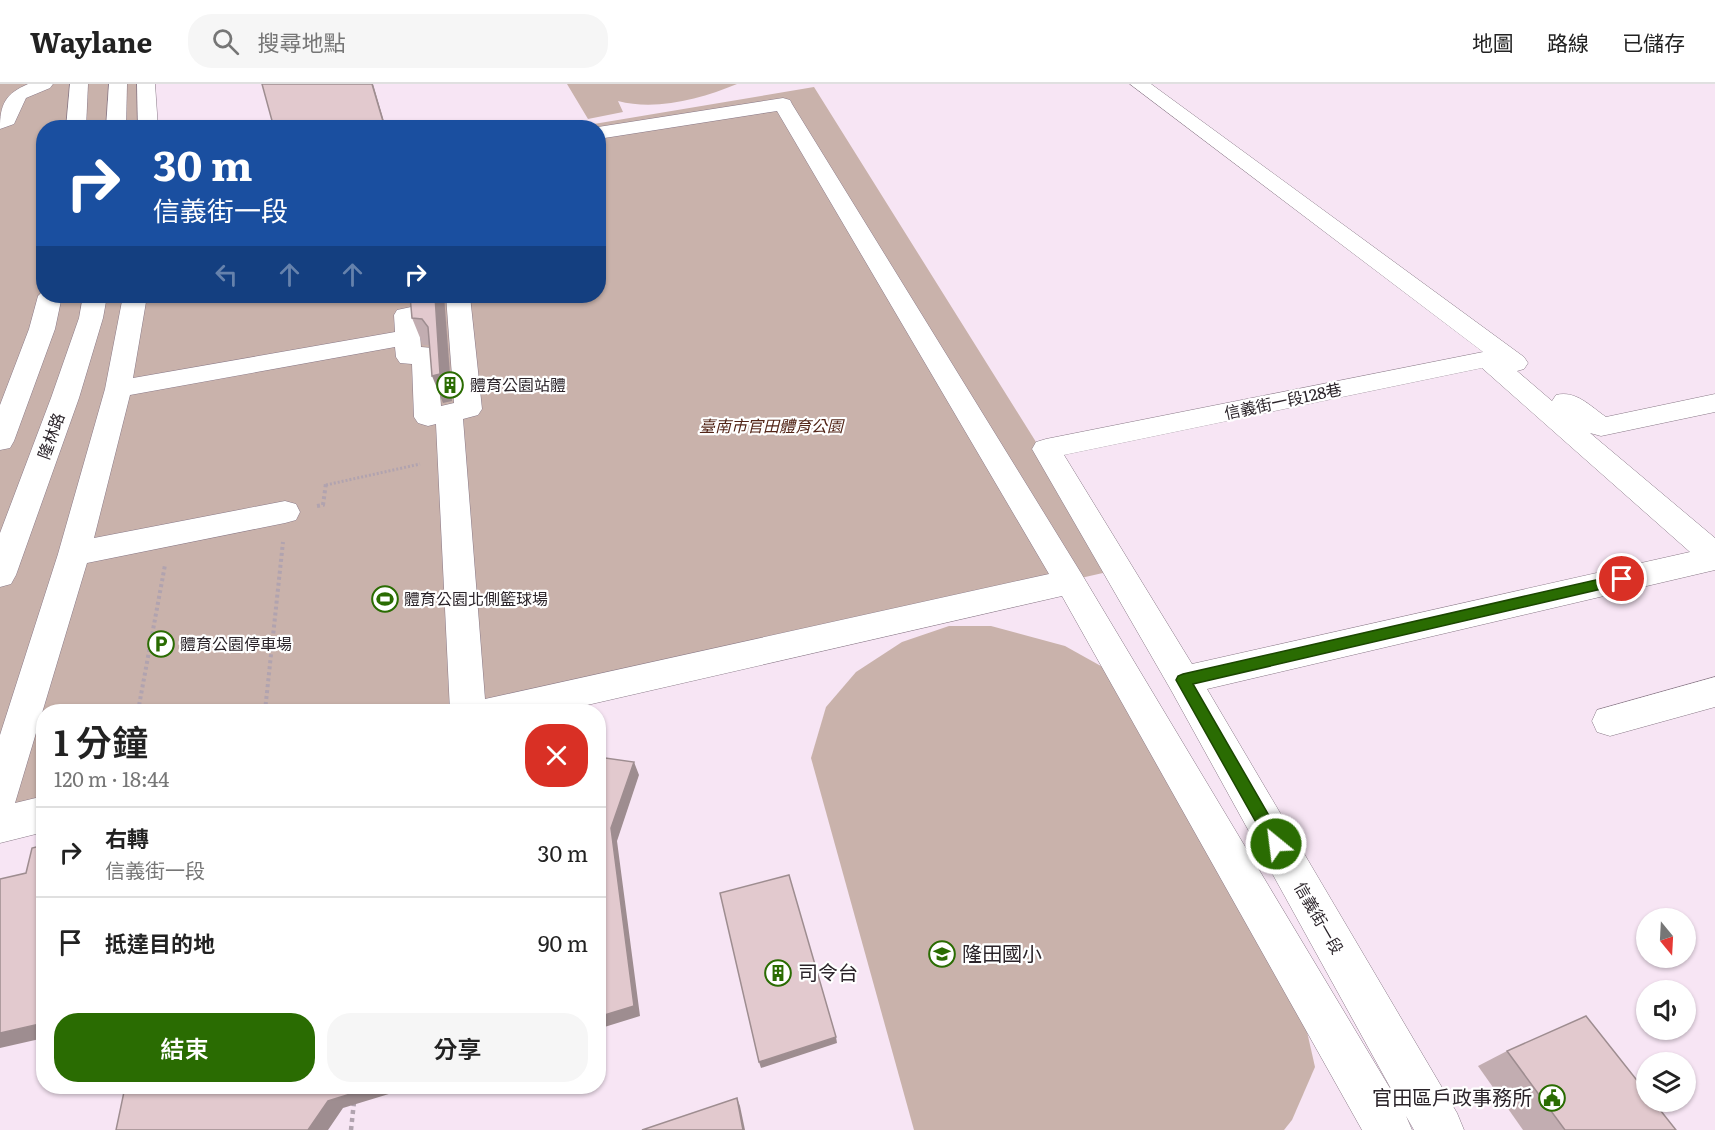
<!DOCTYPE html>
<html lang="zh-TW">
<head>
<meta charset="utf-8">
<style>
  body { margin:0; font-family:Literata,"Noto Sans TC",serif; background:#f6f6f6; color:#222; height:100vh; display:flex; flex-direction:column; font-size:22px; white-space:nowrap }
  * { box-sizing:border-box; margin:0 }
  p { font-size:20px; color:#767676 }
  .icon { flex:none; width:33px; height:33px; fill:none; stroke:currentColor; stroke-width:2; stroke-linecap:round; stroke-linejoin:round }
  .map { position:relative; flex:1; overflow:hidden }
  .sheet { position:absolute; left:36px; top:620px; width:570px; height:390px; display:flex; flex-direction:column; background:#fff; border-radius:24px; box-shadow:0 2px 4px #0004 }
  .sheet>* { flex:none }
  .hud { position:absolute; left:36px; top:36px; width:570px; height:183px; border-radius:24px; box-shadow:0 2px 4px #0004; background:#1a4fa0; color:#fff; overflow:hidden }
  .needle { width:39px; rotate:162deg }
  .tools { position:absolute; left:1636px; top:824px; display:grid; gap:12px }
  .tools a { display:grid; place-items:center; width:60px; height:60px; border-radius:50%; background:#fff; box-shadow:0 2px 4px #0004; font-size:30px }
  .pin { position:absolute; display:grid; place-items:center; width:51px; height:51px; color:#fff; margin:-26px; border:3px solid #fff; border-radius:50%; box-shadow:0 2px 6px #0007 }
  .me { position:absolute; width:66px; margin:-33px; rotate:331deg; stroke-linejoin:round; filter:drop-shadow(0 0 4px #0008) }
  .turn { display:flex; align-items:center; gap:21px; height:126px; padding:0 18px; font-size:27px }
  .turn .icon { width:78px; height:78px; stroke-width:2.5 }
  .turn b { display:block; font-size:42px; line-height:51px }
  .lanes { display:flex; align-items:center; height:57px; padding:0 18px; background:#0003; justify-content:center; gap:30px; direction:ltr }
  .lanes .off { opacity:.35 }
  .round { display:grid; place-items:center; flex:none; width:63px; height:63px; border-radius:24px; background:#f6f6f6 }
  .overview { display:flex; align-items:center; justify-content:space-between; height:102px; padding:0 18px }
  h1 { font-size:36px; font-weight:600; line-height:45px }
  .cta { display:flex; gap:12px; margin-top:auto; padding:12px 18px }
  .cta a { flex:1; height:69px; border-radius:24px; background:#2a6c02; color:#fff; font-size:24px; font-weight:600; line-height:69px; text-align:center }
  .cta a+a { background:#f6f6f6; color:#222 }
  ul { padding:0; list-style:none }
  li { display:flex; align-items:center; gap:18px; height:90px; padding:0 18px; border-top:2px solid #e0e0e0 }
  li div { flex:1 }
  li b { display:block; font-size:22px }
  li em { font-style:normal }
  header { display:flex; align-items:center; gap:36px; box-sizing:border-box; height:84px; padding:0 30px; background:#fff; border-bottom:2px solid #e0e0e0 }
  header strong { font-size:28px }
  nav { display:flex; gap:33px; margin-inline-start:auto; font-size:21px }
  .search { width:420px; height:54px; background:#f6f6f6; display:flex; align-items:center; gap:15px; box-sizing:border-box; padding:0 21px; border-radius:24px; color:#767676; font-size:22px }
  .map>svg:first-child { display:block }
  .green { fill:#c9b2ab }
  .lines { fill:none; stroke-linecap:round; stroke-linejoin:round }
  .minor-casing { stroke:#897987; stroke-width:1 }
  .path-far2 { stroke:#b1a3af; stroke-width:3; stroke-dasharray:2 2; stroke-linecap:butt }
  .path-far1 { stroke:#b1a3af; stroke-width:4; stroke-dasharray:3 3; stroke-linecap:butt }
  .path { stroke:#b1a3af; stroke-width:4.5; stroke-dasharray:4 4; stroke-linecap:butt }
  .minor { fill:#fff; fill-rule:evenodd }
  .wall { fill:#c2adb1 }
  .shaded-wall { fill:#9e8d90 }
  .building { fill:#e2c9ce; stroke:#9e8d90; stroke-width:1.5 }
  .route { fill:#2a6c02; stroke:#1b4601; stroke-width:1.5 }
  .labels { text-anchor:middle; stroke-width:4.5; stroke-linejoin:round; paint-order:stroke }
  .poi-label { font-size:16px; fill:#2b242a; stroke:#fff; text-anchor:start }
  .street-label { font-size:16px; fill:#2b242a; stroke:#fff }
  .park-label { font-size:16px; font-style:italic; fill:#522416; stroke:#fff }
  .near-poi-label { font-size:20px; fill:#2b242a; stroke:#fff; text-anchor:start }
</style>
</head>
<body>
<header>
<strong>Waylane</strong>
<div class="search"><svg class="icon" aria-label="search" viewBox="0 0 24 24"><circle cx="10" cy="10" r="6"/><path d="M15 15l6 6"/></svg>搜尋地點</div>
<nav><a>地圖</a><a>路線</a><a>已儲存</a></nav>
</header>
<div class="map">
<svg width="1715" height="1046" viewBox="0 0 1715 1046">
  <rect width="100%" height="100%" fill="#f7e5f4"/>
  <!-- green -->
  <g class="green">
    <path d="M0 0H155L157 43 44 44V212H598V44L576 43 814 3 1116 486 495 627H44L43 730 0 740Z"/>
    <path d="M567 0H737C701 15 656 27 618 17L623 28 588 35Z"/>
    <path d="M949 542H991L1065 562 1108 586 1301 921 1315 983 1292 1036 1284 1046H914L811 674 826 623 856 588 902 558Z"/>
  </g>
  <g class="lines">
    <!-- minor casing -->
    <g class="minor-casing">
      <g id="minor">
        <path d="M28 0H53L50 4 26 14 14 40 0 45C0 20 5 10 28 0Z"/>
        <path d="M70 0H88L86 44H66Z"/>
        <path d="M109 0H127L126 44H106Z"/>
        <path d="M137 0H155L158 44H138Z"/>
        <path d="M1130 0H1151L1524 273 1528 279 1524 285 1517 287 1552 317 1556 311C1576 306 1590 322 1606 333L1715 310V328L1601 352 1590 349 1715 454V486L1207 605 1457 1029 1464 1046H1414L1406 1032 1412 1046H1362L1062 512 561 627H450L436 340 428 342 418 339 414 333 412 280 400 279 396 273 395 263 130 311 94 454 285 417 296 420 300 428 296 436 285 439 87 479 15 719 44 712V748L0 759V651L58 470 105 305 123 212H147L133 294 395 248 394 231 397 226 411 223V212H435V228L432 233 419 236 421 263 433 264 437 270 441 322 454 319 446 212H470L482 325 478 331 463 335 485 615 1049 490 777 27 598 55V43L783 14 790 16 792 20 1081 489 1400 1021 1171 606 1032 365 1036 358 1046 355 1483 268ZM1482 284 1690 468 1192 580 1064 371Z"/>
        <path d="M44 206V212H62L55 245 14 357 10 364 0 366V321L29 245 38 212Z"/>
        <path d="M83 212H107L103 234 79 314 16 491 11 500 0 503V449L51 314 79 234Z"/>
        <path d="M1715 593V623L1610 652 1597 648 1592 637 1597 626Z"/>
      </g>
    </g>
    <!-- path-far2 -->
    <path class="path-far2" d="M326 401 420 380"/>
    <!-- path-far1 -->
    <g class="path-far1">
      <path d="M317 422 323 421 326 399"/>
      <path d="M138 627 165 481"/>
      <path d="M265 627 283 458"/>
    </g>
    <!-- path -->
    <path class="path" d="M351 1046 354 1018"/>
    <!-- minor -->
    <use href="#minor" class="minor"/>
  </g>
  <!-- wall -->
  <g class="wall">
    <path d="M444 212 452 317 443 319 429 261H423L412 234Z"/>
    <path d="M1507 967 1676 1046H1523L1478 982Z"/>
  </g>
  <!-- shaded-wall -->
  <g class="shaded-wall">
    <path d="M372 0H373L386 44H385Z"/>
    <path d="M435 212H444L452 317 443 319 432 292Z"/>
    <path d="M634 678 639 691 617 757 640 932 598 945 611 744Z"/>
    <path d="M44 939V954L0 964V949Z"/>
    <path d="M836 953 837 959 761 984 759 978Z"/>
    <path d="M376 1002H415L343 1024 328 1046H308L328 1017Z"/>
    <path d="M737 1014 740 1022 745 1046H743Z"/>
  </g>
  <!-- building -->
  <g class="building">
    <path d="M262 0H372L385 44H274Z"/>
    <path d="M410 212H435L440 290 432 292 428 243 422 235 412 234Z"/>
    <path d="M598 673 634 678 611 744 634 922 598 933Z"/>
    <path d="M44 761V939L0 949V795L26 789 32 764Z"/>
    <path d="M789 791 836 953 759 978 720 809Z"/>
    <path d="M1586 932 1647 1009V1017H1653L1676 1046H1565L1507 967Z"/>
    <path d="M126 1002H376L328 1017 308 1046H116L125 1003Z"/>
    <path d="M737 1014 743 1046H642Z"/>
  </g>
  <!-- route -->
  <path class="route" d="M1622 490 1629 495 1627 499 1193 600 1282 754 1285 760 1282 765 1276 767 1271 765 1176 596 1178 592 1183 590Z"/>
  <!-- icons -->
  <defs>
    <g id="building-ring" transform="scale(1.35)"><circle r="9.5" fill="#fff" stroke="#2a6c02" stroke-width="1.5"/><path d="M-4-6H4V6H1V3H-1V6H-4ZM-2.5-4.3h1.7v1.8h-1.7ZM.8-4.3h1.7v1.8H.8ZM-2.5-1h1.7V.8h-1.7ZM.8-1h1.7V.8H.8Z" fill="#2a6c02"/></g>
    <g id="stadium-ring" transform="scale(1.35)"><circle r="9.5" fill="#fff" stroke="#2a6c02" stroke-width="1.5"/><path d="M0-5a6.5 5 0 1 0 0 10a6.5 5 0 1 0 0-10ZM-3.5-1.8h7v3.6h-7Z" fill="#2a6c02"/></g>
    <g id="parking-ring" transform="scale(1.35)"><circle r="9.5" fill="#fff" stroke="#2a6c02" stroke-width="1.5"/><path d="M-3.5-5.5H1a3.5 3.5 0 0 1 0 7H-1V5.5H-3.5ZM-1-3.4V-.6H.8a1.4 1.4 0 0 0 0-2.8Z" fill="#2a6c02"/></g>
    <g id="school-ring" transform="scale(1.35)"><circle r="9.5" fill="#fff" stroke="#2a6c02" stroke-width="1.5"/><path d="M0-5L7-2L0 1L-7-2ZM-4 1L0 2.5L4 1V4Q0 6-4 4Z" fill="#2a6c02"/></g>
    <g id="civic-ring" transform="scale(1.35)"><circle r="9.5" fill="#fff" stroke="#2a6c02" stroke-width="1.5"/><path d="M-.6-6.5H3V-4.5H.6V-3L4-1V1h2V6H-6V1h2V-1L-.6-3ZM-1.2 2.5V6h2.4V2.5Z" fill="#2a6c02"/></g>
  </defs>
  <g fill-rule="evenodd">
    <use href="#building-ring" x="450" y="301"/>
    <use href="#stadium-ring" x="385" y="515"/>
    <use href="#parking-ring" x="161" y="560"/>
    <use href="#school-ring" x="942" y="870"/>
    <use href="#building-ring" x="778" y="889"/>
    <use href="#civic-ring" x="1552" y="1014"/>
  </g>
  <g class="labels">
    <!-- poi labels -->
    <g class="poi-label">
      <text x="470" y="307">體育公園站體</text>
      <text x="404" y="521">體育公園北側籃球場</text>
      <text x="180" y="566">體育公園停車場</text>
    </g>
    <!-- street labels -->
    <g class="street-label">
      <text transform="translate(1283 317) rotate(-12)" y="6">信義街一段128巷</text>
      <text transform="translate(51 352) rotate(-70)" y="6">隆林路</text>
      <text transform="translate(1319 834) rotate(60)" y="6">信義街一段</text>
    </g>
    <!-- park labels -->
    <g class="park-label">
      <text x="771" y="348">臺南市官田體育公園</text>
    </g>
    <!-- near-poi labels -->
    <g class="near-poi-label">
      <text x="962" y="877">隆田國小</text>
      <text x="798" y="896">司令台</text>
      <text x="1532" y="1021" text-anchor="end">官田區戶政事務所</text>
    </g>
  </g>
</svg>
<div class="tools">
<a><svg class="needle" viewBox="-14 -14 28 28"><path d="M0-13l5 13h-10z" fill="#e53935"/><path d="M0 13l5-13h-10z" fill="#767676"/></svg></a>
<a><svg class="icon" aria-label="sound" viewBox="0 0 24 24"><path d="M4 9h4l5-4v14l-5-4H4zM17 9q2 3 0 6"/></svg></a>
<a><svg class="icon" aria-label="layers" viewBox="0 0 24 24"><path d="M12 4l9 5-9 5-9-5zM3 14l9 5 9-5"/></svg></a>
</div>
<div class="pin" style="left:1622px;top:495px;background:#d93025"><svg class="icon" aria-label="arrive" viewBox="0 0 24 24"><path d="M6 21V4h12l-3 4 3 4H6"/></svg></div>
<svg class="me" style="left:1276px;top:760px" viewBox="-20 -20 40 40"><circle r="17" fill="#2a6c02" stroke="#fff" stroke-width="3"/><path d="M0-11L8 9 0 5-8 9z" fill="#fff"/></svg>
<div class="hud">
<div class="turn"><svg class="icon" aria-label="right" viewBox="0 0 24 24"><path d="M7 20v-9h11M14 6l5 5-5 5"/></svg><div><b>30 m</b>信義街一段</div></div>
<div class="lanes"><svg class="icon off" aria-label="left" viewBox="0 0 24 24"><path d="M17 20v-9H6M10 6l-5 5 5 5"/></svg><svg class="icon off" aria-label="ahead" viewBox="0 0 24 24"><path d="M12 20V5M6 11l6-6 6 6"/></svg><svg class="icon off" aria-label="ahead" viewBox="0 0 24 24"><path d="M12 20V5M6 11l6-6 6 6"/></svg><svg class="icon" aria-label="right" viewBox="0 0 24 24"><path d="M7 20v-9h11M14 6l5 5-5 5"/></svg></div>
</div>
<section class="sheet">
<div class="overview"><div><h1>1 分鐘</h1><p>120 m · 18:44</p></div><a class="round" style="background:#d93025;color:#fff"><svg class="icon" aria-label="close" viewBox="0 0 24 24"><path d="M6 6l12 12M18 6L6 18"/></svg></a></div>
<ul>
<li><svg class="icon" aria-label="right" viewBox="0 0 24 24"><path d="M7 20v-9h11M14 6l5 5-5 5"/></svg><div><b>右轉</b><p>信義街一段</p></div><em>30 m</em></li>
<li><svg class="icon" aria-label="arrive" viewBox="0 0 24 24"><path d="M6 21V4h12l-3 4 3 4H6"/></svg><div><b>抵達目的地</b></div><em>90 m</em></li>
</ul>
<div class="cta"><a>結束</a><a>分享</a></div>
</section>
</div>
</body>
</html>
